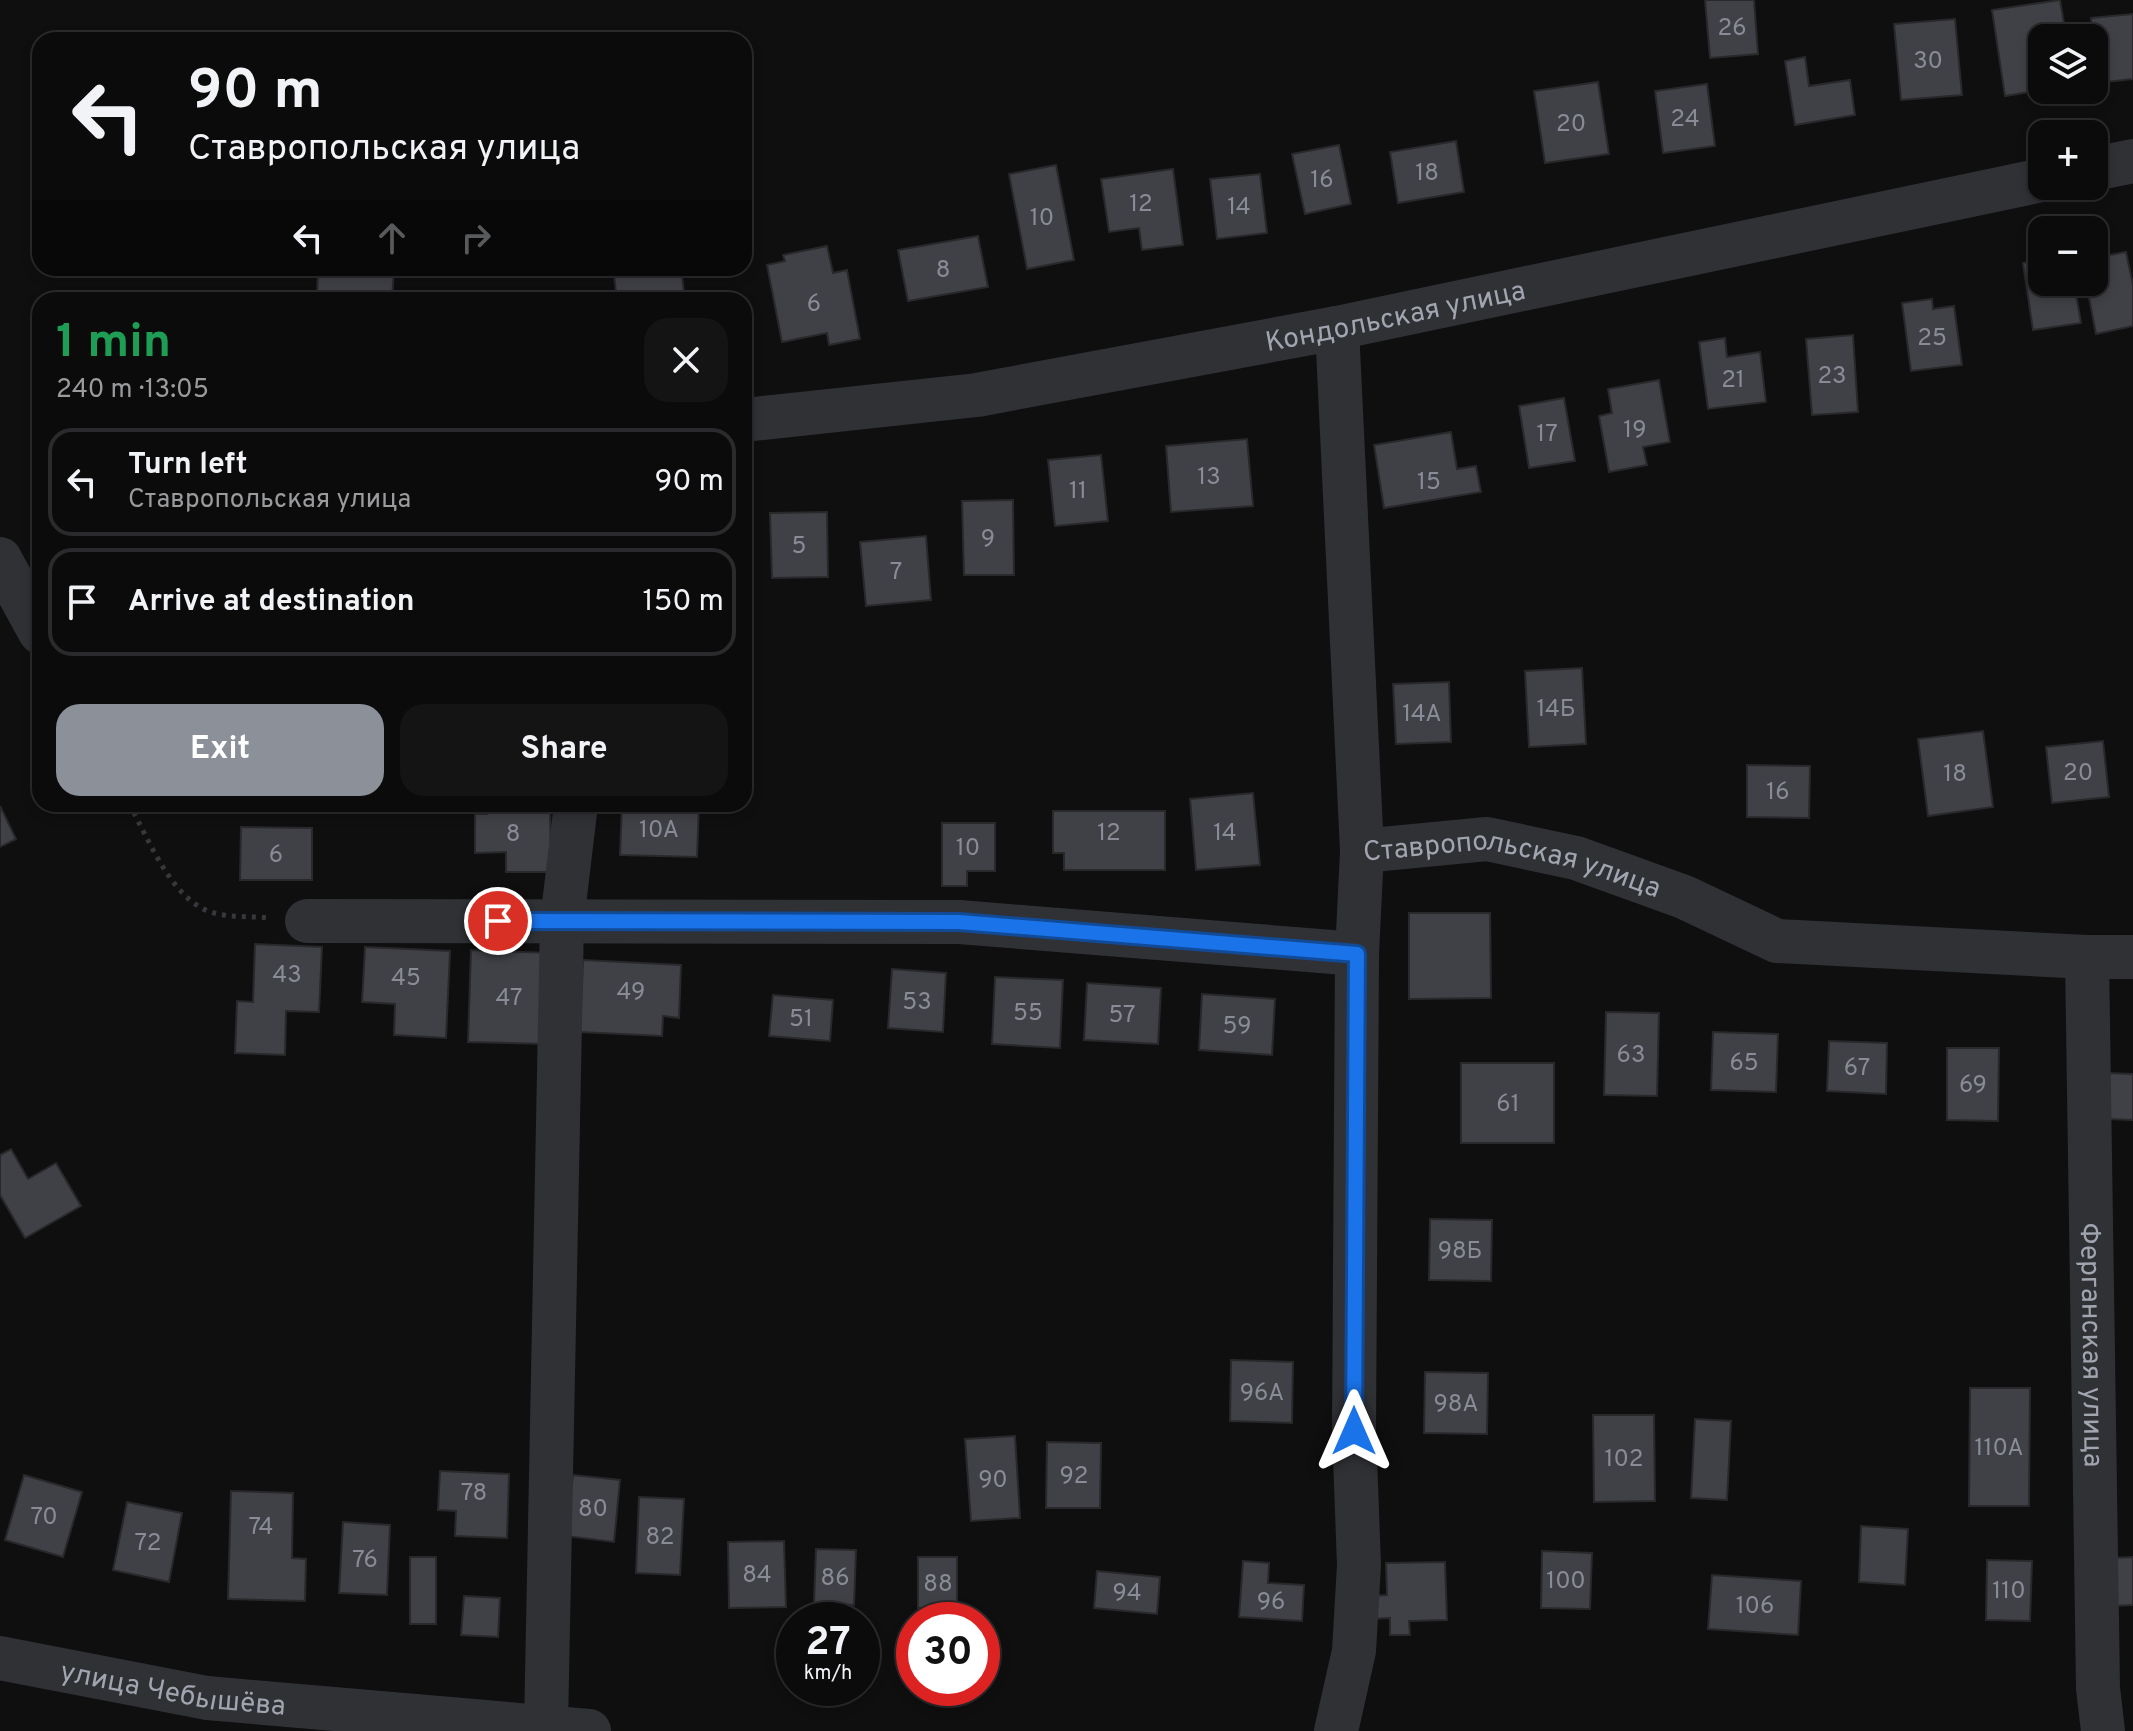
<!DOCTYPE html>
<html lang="en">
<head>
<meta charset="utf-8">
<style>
  body { margin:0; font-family:Overpass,sans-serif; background:#141415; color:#f1f3f6; height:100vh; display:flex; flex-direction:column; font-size:30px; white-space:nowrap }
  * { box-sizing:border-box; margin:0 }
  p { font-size:26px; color:#9a9b9d }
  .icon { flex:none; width:44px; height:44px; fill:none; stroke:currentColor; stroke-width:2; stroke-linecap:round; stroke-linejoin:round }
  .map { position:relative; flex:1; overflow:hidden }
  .side { position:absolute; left:32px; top:292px; width:720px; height:520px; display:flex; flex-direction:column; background:#0b0b0c; border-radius:24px; box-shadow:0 4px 12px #0003,0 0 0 2px #2b2b2d }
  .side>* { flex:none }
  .guide { position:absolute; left:32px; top:32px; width:720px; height:244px; border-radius:24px; box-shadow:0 4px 12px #0003,0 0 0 2px #2b2b2d; background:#0b0b0c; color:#f1f3f6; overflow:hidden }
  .controls { position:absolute; left:2028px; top:24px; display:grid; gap:16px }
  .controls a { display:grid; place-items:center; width:80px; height:80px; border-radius:16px; background:#0b0b0c; box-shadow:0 4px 12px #0003,0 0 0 2px #2b2b2d; font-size:40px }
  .speed { position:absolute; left:776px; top:1602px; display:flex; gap:16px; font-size:40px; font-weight:700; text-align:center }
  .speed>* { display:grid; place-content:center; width:104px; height:104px; border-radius:50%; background:#0b0b0c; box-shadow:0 4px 12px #0003,0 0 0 2px #2b2b2d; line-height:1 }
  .speed small { font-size:20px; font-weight:400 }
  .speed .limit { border:12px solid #d22; background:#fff; color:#111 }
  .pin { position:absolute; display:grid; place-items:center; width:68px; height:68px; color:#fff; margin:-34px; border:4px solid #fff; border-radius:50%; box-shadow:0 2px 8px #0007 }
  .me { position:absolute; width:88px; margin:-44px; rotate:0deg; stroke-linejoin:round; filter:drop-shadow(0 0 6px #0008) }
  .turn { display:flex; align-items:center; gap:28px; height:168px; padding:0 24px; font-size:36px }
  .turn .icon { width:104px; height:104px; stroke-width:2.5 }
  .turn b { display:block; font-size:56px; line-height:68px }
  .lanes { display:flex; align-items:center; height:76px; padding:0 24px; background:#0003; justify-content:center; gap:40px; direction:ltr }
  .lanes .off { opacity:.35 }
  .round { display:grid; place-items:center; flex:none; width:84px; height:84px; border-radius:24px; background:#141415 }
  .overview { display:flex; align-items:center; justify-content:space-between; height:136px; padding:0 24px }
  h1 { font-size:48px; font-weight:700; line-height:60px; color:#1e9e55 }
  .button { display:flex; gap:16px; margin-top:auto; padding:16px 24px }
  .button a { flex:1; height:92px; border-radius:24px; background:#8c9099; color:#fff; font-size:32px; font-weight:700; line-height:92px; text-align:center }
  .button a+a { background:#141415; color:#f1f3f6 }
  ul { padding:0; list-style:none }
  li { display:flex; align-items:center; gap:24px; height:108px; margin:0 16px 12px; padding:0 8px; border:4px solid #2b2b2d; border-radius:24px }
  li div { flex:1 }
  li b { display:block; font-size:30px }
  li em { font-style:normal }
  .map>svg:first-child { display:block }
  .building { fill:#404146; stroke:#29292c; stroke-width:2 }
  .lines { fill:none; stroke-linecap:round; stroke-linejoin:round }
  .path { stroke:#36383c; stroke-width:5; stroke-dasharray:4 6; stroke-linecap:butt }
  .street { stroke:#303135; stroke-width:44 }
  .route-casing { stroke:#114b97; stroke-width:20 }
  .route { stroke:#1a73e8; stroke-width:14 }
  .labels { text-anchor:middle; stroke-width:8; stroke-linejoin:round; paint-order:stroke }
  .number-label { font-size:24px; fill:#898c96 }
  .street-label { font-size:28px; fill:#a1a5b0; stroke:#0a0a0b }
</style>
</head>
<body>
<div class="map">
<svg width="2133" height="1731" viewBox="0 0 2133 1731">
  <rect width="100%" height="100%" fill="#0f0f10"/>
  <!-- building -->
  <g class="building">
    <path d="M1705 0H1754L1758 54 1710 58Z"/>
    <path d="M2060 0 2066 35 2042 38V90L2005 96 1992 10Z"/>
    <path d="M2133 14V79L2097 83 2091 18Z"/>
    <path d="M1955 19 1962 95 1901 100 1894 24Z"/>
    <path d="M1805 57 1809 86 1850 80 1855 115 1795 125 1785 61Z"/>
    <path d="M1598 82 1609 154 1545 163 1534 91Z"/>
    <path d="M1707 84 1715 146 1663 153 1655 91Z"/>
    <path d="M1456 141 1464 192 1398 203 1390 152Z"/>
    <path d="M1339 145 1351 204 1305 214 1292 154Z"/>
    <path d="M1056 165 1074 260 1027 269 1009 174Z"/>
    <path d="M1173 169 1183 245 1142 250 1139 228 1109 232 1101 179Z"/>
    <path d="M1260 174 1267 233 1217 239 1210 179Z"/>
    <path d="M978 236 988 287 908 301 898 250Z"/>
    <path d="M827 246 833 273 847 270 860 339 829 345 827 333 782 342 767 265 785 261 783 255Z"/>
    <path d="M2126 252 2133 285V326L2096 334 2086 282H2094V258Z"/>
    <path d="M2042 260V282H2074L2081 323 2033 330 2023 263Z"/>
    <path d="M318 268H394L392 300H317Z"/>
    <path d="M681 268 685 300H617L614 275Z"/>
    <path d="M1932 299 1933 309 1954 306 1962 365 1911 371 1902 303Z"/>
    <path d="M1853 335 1858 412 1812 415 1806 339Z"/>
    <path d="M1725 338 1727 357 1760 352 1766 402 1708 409 1699 342Z"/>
    <path d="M1659 380 1670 442 1643 447 1647 465 1609 472 1599 416 1612 413 1608 389Z"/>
    <path d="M1564 398 1575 461 1529 468 1519 406Z"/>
    <path d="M1451 432 1457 469 1476 466 1481 492 1384 508 1374 445Z"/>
    <path d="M1247 439 1253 506 1171 512 1166 446Z"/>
    <path d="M1101 455 1108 521 1055 526 1048 460Z"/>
    <path d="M1013 500 1014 575H964L962 501Z"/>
    <path d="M827 512 828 577 772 578 770 513Z"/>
    <path d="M926 536 931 600 866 606 860 542Z"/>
    <path d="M1582 668 1586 744 1529 747 1525 671Z"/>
    <path d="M1449 682 1451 742 1396 744 1393 684Z"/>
    <path d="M1983 731 1993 807 1928 816 1918 739Z"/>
    <path d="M2103 741 2109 797 2052 803 2046 747Z"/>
    <path d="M1747 765 1810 766 1809 818 1747 817Z"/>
    <path d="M1253 793 1260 865 1196 870 1190 799Z"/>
    <path d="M487 804H550L551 872H506V852L475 853V814H487Z"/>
    <path d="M622 804H699L697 857 620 855Z"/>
    <path d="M0 806 16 839 0 847Z"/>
    <path d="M1053 811H1165V870H1064V853H1053Z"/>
    <path d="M942 823H995V871H967V886H942Z"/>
    <path d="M241 827 312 828V880H240Z"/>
    <path d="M1409 913H1490L1491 998 1409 999Z"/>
    <path d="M255 944 322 947 319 1012 286 1011 285 1055 235 1053 237 1001 253 1002Z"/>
    <path d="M365 947 450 951 446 1038 394 1035 395 1004 362 1002Z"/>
    <path d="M471 950 550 953 547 1044 468 1042Z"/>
    <path d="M583 960 681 965 679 1018 663 1016 662 1036 580 1032Z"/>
    <path d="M892 969 946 973 943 1032 888 1028Z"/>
    <path d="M995 977 1063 980 1060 1048 992 1044Z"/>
    <path d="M1087 983 1161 988 1158 1044 1084 1040Z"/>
    <path d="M1202 994 1275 999 1272 1055 1199 1050Z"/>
    <path d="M773 995 833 1000 830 1041 769 1036Z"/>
    <path d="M1606 1012 1659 1013 1657 1096 1604 1095Z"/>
    <path d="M1713 1032 1778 1034 1776 1092 1711 1090Z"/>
    <path d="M1829 1041 1887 1043 1886 1094 1827 1091Z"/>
    <path d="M1947 1048H1999L1998 1121 1947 1120Z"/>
    <rect x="1461" y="1063" width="93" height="80"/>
    <path d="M2109 1073 2133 1074V1120L2107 1119Z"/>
    <path d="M11 1149 28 1179 56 1163 81 1206 25 1238 0 1195V1155Z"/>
    <path d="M1430 1219 1492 1220 1491 1281 1429 1280Z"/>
    <path d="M1231 1360 1293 1362 1292 1423 1230 1421Z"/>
    <path d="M1425 1372 1488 1373 1487 1434 1424 1433Z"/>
    <path d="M1970 1388H2030L2029 1506H1969Z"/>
    <path d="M1593 1415H1654L1655 1501 1594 1502Z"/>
    <path d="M1695 1419 1731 1421 1727 1500 1691 1498Z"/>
    <path d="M1015 1436 1020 1518 971 1521 965 1439Z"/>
    <path d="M1047 1442 1101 1443 1100 1508H1046Z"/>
    <path d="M440 1471 509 1474 507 1538 455 1536 456 1511 438 1510Z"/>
    <path d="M24 1475 82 1492 63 1557 5 1540Z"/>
    <path d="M573 1475 620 1480 614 1542 566 1536Z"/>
    <path d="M231 1491 293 1493 292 1558 306 1559 305 1601 228 1599Z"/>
    <path d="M639 1497 684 1499 680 1575 636 1573Z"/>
    <path d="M127 1502 182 1513 169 1582 113 1570Z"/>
    <path d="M343 1522 390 1525 387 1595 339 1593Z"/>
    <path d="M1861 1526 1908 1529 1905 1585 1859 1582Z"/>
    <path d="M784 1541 786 1607 729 1608 728 1542Z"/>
    <path d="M816 1549 856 1550 854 1605 814 1604Z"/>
    <path d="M1542 1551 1592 1553 1590 1609 1541 1608Z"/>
    <rect x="410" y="1557" width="26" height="67"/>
    <rect x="918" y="1557" width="39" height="51"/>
    <path d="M2133 1557V1605L2113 1606 2111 1558Z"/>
    <path d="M1987 1560 2032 1561 2030 1621 1986 1620Z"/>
    <path d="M1243 1561 1269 1563 1268 1583 1304 1585 1302 1621 1239 1617Z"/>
    <path d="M1445 1562 1447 1620 1409 1621 1410 1635H1390V1618L1367 1619 1366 1596 1387 1595 1386 1563Z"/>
    <path d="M1097 1571 1160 1577 1157 1614 1094 1608Z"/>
    <path d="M1712 1575 1801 1581 1798 1635 1708 1629Z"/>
    <path d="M464 1596 500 1598 498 1637 461 1635Z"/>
  </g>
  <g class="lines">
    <!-- path -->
    <path class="path" d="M129 804C149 839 172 902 214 913 232 918 252 916 270 918"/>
    <!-- street -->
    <g class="street">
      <path d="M2094 169 2133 161"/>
      <path d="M1337 328 1362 851"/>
      <path id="s1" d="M744 420 977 395 1337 328 2042 180"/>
      <path d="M0 559 40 632"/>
      <path id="s2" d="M307 921 959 922 1357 954 1362 851 1487 839 1576 858 1684 897 1777 941 2087 957H2133"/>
      <path id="s3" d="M2087 957 2098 1688 2103 1731"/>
      <path id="s4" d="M0 1658 207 1698 589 1731"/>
      <path d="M546 1727 562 921 576 804"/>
      <path d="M1336 1731 1354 1651 1359 1565 1354 1431 1357 954"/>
    </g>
  </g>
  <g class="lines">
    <!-- route casing -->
    <g class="route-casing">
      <path id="route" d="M498 921 959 922 1357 954 1354 1431"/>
    </g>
    <!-- route -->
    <use href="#route" class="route"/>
  </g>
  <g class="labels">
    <!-- number labels -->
    <g class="number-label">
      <text x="1732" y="35">26</text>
      <text x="1928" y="68">30</text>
      <text x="1685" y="126">24</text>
      <text x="1571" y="131">20</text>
      <text x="1427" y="180">18</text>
      <text x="1322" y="187">16</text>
      <text x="1141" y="211">12</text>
      <text x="1239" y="214">14</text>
      <text x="1042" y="225">10</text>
      <text x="943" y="277">8</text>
      <text x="814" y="311">6</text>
      <text x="1932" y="345">25</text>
      <text x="1832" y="383">23</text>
      <text x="1733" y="387">21</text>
      <text x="1635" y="437">19</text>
      <text x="1547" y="441">17</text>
      <text x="1209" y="484">13</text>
      <text x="1429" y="489">15</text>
      <text x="1078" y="498">11</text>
      <text x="988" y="546">9</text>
      <text x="799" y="553">5</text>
      <text x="896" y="579">7</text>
      <text x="1556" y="716">14Б</text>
      <text x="1422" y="721">14А</text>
      <text x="2078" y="780">20</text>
      <text x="1955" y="781">18</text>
      <text x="1778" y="799">16</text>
      <text x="659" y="837">10А</text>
      <text x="1109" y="840">12</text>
      <text x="1225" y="840">14</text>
      <text x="513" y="841">8</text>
      <text x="968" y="855">10</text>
      <text x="276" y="862">6</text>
      <text x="287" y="982">43</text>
      <text x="406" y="985">45</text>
      <text x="631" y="999">49</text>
      <text x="509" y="1005">47</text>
      <text x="917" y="1009">53</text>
      <text x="1028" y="1020">55</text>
      <text x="1122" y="1022">57</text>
      <text x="801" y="1026">51</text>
      <text x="1237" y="1033">59</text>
      <text x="1631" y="1062">63</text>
      <text x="1744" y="1070">65</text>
      <text x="1857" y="1075">67</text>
      <text x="1973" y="1092">69</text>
      <text x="1508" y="1111">61</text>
      <text x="1460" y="1258">98Б</text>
      <text x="1262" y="1400">96А</text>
      <text x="1456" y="1411">98А</text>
      <text x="1999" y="1455">110А</text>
      <text x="1624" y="1466">102</text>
      <text x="1074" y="1483">92</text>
      <text x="993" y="1487">90</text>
      <text x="474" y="1500">78</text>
      <text x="593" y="1516">80</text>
      <text x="44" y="1524">70</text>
      <text x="261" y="1534">74</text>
      <text x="660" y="1544">82</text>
      <text x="148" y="1550">72</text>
      <text x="365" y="1567">76</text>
      <text x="757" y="1582">84</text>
      <text x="835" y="1585">86</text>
      <text x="1566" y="1588">100</text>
      <text x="938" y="1591">88</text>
      <text x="2009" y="1598">110</text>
      <text x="1127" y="1600">94</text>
      <text x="1271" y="1609">96</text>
      <text x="1755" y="1613">106</text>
    </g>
    <!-- street labels -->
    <g class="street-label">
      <text dy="10" stroke="none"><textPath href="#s1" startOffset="660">Кондольская улица</textPath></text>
      <text dy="10" stroke="none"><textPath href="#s2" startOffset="1308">Ставропольская улица</textPath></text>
      <text dy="10" stroke="none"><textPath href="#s3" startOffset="388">Ферганская улица</textPath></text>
      <text dy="10" stroke="none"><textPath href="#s4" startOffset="176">улица Чебышёва</textPath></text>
    </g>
  </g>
</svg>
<div class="controls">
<a><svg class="icon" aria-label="layers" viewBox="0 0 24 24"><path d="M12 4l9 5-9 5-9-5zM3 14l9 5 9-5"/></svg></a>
<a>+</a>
<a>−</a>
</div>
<div class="speed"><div>27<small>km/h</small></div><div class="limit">30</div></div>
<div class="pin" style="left:498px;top:921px;background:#d93025"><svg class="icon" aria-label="arrive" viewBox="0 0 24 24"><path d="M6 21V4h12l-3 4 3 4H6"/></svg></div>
<svg class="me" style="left:1354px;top:1431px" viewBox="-20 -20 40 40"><path d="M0-17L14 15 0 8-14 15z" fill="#1a73e8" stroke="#fff" stroke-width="4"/></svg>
<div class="guide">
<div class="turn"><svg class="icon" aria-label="left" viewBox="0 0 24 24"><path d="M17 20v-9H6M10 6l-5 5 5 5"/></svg><div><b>90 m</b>Ставропольская улица</div></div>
<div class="lanes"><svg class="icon" aria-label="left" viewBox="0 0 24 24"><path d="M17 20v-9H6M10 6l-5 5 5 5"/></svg><svg class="icon off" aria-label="ahead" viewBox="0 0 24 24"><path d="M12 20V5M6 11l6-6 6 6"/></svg><svg class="icon off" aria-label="right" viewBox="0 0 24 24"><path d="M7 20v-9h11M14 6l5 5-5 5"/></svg></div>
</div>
<section class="side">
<div class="overview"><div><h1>1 min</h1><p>240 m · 13:05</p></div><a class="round"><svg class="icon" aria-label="close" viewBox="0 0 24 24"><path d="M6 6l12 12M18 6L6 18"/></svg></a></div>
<ul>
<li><svg class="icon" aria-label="left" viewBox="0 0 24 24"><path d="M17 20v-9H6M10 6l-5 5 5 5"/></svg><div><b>Turn left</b><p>Ставропольская улица</p></div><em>90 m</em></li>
<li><svg class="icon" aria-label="arrive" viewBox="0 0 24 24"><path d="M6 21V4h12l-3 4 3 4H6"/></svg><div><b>Arrive at destination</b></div><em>150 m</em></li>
</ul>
<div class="button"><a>Exit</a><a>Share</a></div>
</section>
</div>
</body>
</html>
